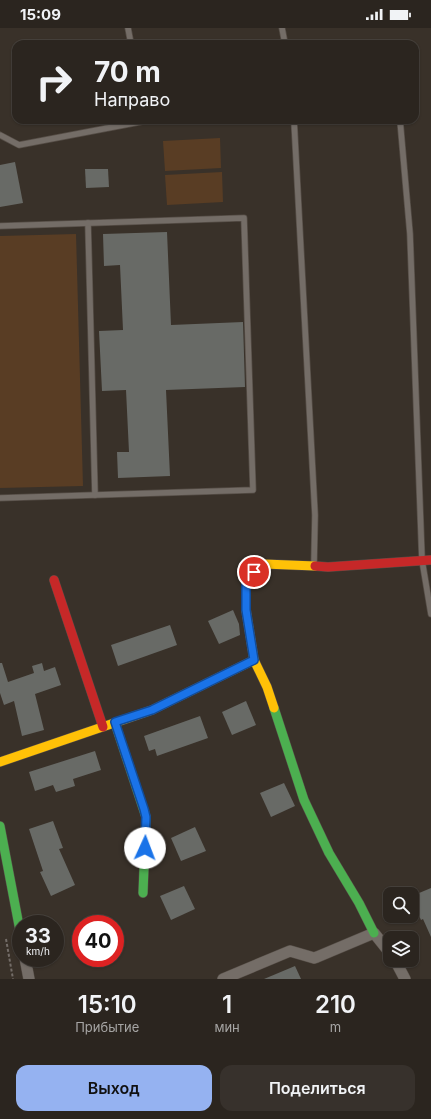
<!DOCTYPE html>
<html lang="ru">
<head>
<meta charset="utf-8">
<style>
  body { margin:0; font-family:Inter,sans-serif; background:#37312c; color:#f1f3f6; height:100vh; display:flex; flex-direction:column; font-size:15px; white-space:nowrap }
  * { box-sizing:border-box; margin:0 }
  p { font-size:13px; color:#a6a5a4 }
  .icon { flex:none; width:22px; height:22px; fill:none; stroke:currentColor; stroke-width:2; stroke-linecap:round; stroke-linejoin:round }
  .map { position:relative; height:951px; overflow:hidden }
  .details { display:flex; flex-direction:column; background:#2b251f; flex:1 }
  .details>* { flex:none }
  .hud { position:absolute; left:12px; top:12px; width:407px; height:84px; border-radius:12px; box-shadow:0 1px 3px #0004,0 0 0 1px #47423d; background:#2b251f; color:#f1f3f6; overflow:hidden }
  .buttons { position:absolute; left:383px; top:859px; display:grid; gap:8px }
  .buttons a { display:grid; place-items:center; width:36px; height:36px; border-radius:8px; background:#2b251f; box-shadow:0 1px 3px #0004,0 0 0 1px #47423d; font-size:20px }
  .speed { position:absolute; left:12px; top:887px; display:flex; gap:8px; font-size:20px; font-weight:700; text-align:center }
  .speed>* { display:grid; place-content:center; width:52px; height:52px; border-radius:50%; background:#2b251f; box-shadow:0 1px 3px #0004,0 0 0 1px #47423d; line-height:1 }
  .speed small { font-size:10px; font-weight:400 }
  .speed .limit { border:6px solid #d22; background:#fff; color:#111 }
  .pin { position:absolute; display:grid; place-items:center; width:34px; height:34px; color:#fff; margin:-17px; border:2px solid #fff; border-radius:50%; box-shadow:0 1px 4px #0007 }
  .me { position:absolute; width:44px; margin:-22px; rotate:2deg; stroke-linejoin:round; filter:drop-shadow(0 0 3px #0008) }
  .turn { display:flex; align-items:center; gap:14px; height:84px; padding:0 16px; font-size:18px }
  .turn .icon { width:52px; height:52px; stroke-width:2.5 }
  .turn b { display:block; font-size:28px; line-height:34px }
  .eta { display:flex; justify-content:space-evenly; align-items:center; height:68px; text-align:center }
  .eta b { font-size:24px; font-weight:600; line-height:28px }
  .button { display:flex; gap:8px; margin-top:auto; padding:8px 16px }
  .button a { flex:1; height:46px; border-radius:12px; background:#95b2f1; color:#111; font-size:16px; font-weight:600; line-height:46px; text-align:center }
  .button a+a { background:#37312c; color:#f1f3f6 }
  .status { display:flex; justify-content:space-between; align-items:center; height:28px; padding:0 20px; background:#2b251f; direction:ltr }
  .status svg { height:11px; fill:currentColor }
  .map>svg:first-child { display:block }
  .green { fill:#593d24 }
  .building { fill:#686a66 }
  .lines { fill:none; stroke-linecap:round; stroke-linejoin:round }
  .lane-casing { stroke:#564e47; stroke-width:7 }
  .street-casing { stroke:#564e47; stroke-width:12 }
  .fast-casing { stroke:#564e47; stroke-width:10 }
  .slow-casing { stroke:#564e47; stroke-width:10 }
  .jam-casing { stroke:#564e47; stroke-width:10 }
  .path { stroke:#746d68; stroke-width:2; stroke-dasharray:3 2; stroke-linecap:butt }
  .lane { stroke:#746d67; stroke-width:5.5 }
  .street { stroke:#746d67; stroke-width:11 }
  .fast { stroke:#4caf50; stroke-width:9 }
  .slow { stroke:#ffc107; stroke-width:9 }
  .jam { stroke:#c62828; stroke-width:9 }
  .route-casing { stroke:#114b97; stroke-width:10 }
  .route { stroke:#1a73e8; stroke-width:7 }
</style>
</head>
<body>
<div class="status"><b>15:09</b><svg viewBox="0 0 49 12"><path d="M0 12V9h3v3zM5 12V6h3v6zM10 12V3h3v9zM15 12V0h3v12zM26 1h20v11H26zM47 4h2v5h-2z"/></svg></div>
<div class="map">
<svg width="431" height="951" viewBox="0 0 431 951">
  <rect width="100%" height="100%" fill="#393129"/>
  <!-- green -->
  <g class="green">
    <path d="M220 110 221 140 165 143 163 113Z"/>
    <path d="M222 144 223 174 167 177 165 147Z"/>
    <path d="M76 206 83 458 0 460V208Z"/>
  </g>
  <!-- building -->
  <g class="building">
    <path d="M15 134 23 175 0 179V137Z"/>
    <path d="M85 141H108L109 159 86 160Z"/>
    <path d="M167 204 171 297 243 294 245 359 166 362 170 448 118 450 117 424H129L126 362 102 363 99 303 123 302 120 237 104 238 103 206Z"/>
    <path d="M233 582 239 596 240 607 219 616 208 593Z"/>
    <path d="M170 597 177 617 118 638 111 617Z"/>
    <path d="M0 635H2L8 654 34 645 32 638 42 635 44 643 55 639 61 657 35 666 44 702 22 708 14 673 4 677 0 665Z"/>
    <path d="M246 673 256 697 232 707 222 684Z"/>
    <path d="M200 688 208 710 157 728 155 721 149 723 144 708Z"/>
    <path d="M95 723 101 742 73 751 75 758 56 764 53 757 35 763 29 744Z"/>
    <path d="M284 755 295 778 271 789 260 765Z"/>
    <path d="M53 793 63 820 59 821 75 857 51 868 40 844 43 843 29 801Z"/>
    <path d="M195 799 206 823 181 833 171 810Z"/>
    <path d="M184 858 195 881 171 892 160 868Z"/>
    <path d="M431 860V909L423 891 421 892 412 872V868Z"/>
    <path d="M295 938 301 951H264Z"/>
  </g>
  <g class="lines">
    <!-- lane casing -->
    <g class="lane-casing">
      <g id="lane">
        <path d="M128 0 131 16"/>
        <path d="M282 0 285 16"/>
        <path d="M294 92 315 487 314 536"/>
        <path d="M400 92 410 206 422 532 431 586"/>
        <path d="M0 107 19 117 150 92"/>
        <path d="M88 195 95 467"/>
        <path d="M0 198 244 190 253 462 0 470"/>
      </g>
    </g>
    <!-- street casing -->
    <g class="street-casing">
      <g id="street">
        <path d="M25 930 29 951"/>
        <path d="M395 932 405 951"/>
        <path d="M223 951 290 923 314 930 317 929 374 905 390 925"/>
      </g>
    </g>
    <!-- fast casing -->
    <g class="fast-casing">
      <g id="fast">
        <path d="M274 680 304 772 329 825 359 875 374 905"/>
        <path d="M115 695 146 789 143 865"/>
        <path d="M0 798 21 908"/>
      </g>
    </g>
    <!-- slow casing -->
    <g class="slow-casing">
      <g id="slow">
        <path d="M274 680 267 659 254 632 246 582V556L254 544 264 536 315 538"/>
        <path d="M0 734 152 682 254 632"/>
      </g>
    </g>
    <!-- jam casing -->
    <g class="jam-casing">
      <g id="jam">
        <path d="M315 538 328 539 431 532"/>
        <path d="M54 552 103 699"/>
      </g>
    </g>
    <!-- path -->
    <path class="path" d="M6 911 13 951"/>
    <!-- lane -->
    <use href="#lane" class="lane"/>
    <!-- street -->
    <use href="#street" class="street"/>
    <!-- fast -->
    <use href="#fast" class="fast"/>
    <!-- slow -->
    <use href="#slow" class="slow"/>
    <!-- jam -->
    <use href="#jam" class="jam"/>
  </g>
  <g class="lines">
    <!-- route casing -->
    <g class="route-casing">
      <path id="route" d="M145 820 146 789 144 781 115 694 152 682 254 632 246 582V556L254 544"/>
    </g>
    <!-- route -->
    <use href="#route" class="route"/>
  </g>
</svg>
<div class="buttons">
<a><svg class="icon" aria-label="search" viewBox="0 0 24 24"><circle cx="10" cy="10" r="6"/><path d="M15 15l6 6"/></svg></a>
<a><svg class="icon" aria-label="layers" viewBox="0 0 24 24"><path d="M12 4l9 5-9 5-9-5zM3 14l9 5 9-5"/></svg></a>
</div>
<div class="speed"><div>33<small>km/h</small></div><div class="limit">40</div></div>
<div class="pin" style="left:254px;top:544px;background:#d93025"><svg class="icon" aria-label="arrive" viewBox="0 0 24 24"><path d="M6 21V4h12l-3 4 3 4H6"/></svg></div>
<svg class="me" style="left:145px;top:820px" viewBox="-20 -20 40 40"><circle r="19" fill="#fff"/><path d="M0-13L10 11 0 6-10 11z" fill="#1a73e8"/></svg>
<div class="hud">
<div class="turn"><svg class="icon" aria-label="right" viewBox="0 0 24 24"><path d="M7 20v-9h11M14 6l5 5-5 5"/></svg><div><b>70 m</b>Направо</div></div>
</div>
</div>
<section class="details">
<div class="eta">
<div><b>15:10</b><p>Прибытие</p></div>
<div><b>1</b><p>мин</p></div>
<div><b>210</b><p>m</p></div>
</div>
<div class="button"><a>Выход</a><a>Поделиться</a></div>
</section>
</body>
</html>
